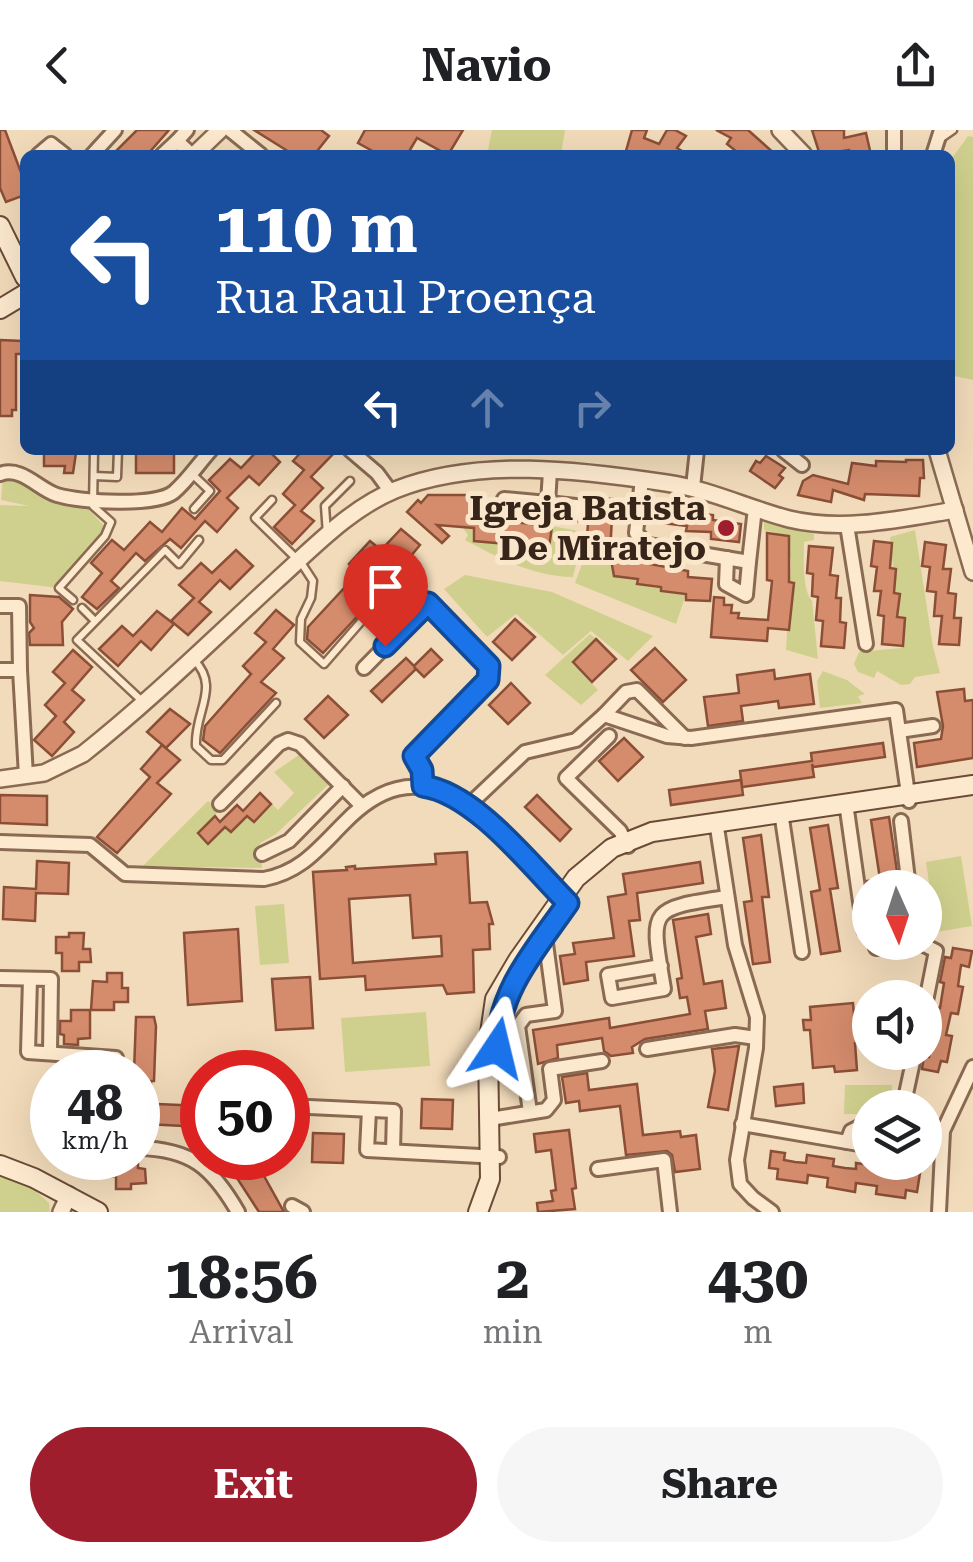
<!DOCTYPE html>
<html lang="en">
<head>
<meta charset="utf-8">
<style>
  body { margin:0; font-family:"Roboto Serif",serif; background:#f6f6f6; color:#202124; height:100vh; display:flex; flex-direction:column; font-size:38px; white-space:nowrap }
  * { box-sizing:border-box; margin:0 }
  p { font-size:32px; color:#757577 }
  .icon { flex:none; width:55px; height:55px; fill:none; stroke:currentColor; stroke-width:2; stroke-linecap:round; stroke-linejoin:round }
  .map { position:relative; height:1082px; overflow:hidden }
  .side { display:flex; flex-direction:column; background:#fff; flex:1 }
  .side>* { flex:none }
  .banner { position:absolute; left:20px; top:20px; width:935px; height:305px; border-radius:15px; box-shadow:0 10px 40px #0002; background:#1a4fa0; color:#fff; overflow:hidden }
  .needle { width:65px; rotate:177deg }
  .controls { position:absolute; left:852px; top:740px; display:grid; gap:20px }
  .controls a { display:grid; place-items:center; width:90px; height:90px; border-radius:50%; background:#fff; box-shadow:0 10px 40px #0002; font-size:50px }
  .speed { position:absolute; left:30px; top:920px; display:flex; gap:20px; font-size:50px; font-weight:700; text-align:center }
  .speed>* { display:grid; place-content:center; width:130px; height:130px; border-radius:50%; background:#fff; box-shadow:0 10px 40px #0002; line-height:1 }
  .speed small { font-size:25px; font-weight:400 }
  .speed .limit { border:15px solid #d22; background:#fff; color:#111 }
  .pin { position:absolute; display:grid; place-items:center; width:85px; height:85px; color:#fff; margin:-102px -42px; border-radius:50% 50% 50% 0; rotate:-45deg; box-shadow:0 0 10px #0007 }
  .pin .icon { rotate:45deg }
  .me { position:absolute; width:110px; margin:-55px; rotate:10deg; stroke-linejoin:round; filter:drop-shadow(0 0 8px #0008) }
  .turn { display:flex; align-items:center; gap:35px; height:210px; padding:0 30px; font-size:45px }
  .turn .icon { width:130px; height:130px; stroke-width:2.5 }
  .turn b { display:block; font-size:70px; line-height:85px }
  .lanes { display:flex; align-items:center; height:95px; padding:0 30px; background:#0003; justify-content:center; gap:50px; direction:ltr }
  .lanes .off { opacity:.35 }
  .eta { display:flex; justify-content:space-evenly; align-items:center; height:170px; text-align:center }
  .eta b { font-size:60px; font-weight:700; line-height:70px }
  .button { display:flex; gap:20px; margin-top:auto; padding:20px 30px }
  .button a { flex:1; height:115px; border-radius:60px; background:#9f1e2d; color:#fff; font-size:40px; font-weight:700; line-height:115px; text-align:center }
  .button a+a { background:#f6f6f6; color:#202124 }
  header { display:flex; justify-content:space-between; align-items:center; height:130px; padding:0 30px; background:#fff; font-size:45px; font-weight:700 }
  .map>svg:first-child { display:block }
  .green { fill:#d0d08e }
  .building { fill:#d48c6c; stroke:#8b4f37; stroke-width:2.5; fill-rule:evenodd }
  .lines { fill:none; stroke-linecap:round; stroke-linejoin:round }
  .service-casing { stroke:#8a6a53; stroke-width:11 }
  .minor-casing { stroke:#8a6a53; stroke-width:18 }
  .tertiary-casing { stroke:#8a6a53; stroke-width:20 }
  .secondary-casing { stroke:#6b4b37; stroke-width:22 }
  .service { stroke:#fce9ce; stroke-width:6 }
  .minor { stroke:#fce9ce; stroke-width:12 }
  .tertiary { stroke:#fce9ce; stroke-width:15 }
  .secondary { stroke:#fce9ce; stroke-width:18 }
  .route-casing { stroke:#114b97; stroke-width:25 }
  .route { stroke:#1a73e8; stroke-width:18 }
  .poi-dot { fill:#9f1e2d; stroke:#f9e6cb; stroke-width:4 }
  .labels { text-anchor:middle; stroke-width:10; stroke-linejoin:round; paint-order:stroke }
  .poi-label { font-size:35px; font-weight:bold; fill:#38251a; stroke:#f9e6cb; text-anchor:end }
</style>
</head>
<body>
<header><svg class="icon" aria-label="back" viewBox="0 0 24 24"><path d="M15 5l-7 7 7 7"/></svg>Navio<svg class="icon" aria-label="share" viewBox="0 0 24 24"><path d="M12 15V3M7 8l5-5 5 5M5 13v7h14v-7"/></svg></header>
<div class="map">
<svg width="973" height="1082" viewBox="0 0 973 1082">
  <rect width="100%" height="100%" fill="#f2dbba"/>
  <!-- green -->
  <g class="green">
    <path d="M492 0H565L561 25H517L488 20Z"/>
    <path d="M968 6 973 7V250L950 245V31Z"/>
    <path d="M3 347C35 355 58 377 88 379L109 401 59 458 0 451V375L29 376 1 370Z"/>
    <path d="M764 390 814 404V410L804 412C804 429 802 459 812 471L818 529 786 520 791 429 786 428 788 406 764 400Z"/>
    <path d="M552 396 584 402 573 447C535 447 498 428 465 410L468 405 462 397 474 398V411L549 418Z"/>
    <path d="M915 400 933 517 940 543 915 547 910 554 901 555 877 541 874 548 858 542 854 534 859 522 901 518 890 407Z"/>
    <path d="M586 423 610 424 614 446 638 449V454L661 457 662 461 686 464 676 494 575 453Z"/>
    <path d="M465 445 552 462 653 506 628 531 591 501 563 525 516 484 487 507 444 459Z"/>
    <path d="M590 504 595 508 572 533 598 560 581 575 545 545Z"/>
    <path d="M823 541 847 550 865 564 858 566 862 573 820 578 817 551Z"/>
    <path d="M302 623 330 653 276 704 260 713 262 738 143 736 208 671 219 680 198 703 208 714 225 697 231 702 247 686 254 692 272 674 278 680 294 663 274 642Z"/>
    <path d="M961 726 972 796 936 802 926 732Z"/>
    <path d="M284 774 289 833 260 835 255 776Z"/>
    <path d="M426 882 430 936 345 942 341 888Z"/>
    <path d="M845 955H892V977L870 978V984H844Z"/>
    <path d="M0 1046 31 1057 49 1073 50 1082H0Z"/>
  </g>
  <!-- building -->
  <g class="building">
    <path d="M0 0H5L25 53V65L6 72 0 58Z"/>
    <path d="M137 0H169L147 25H112Z"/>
    <path d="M254 0H321L329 6 314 25H282L286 20Z"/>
    <path d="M365 0H463L448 25 417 8 407 25H380L358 13Z"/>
    <path d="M632 0H647L644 8 659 14 667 0H675L686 6 677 18 689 25H637L626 21Z"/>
    <path d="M716 0H748L776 25H741L727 14 731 8Z"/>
    <path d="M812 0H844V8L866 3 871 25H850L849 20 820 25Z"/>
    <path d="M0 210 22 211 21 224H16V280H12V286H0Z"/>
    <path d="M62 320 61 323H76L73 343H64L65 336H44V322Z"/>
    <rect x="136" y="320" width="38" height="23"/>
    <path d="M258 320H268L280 332 259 355 249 346 227 368 238 378 217 402 205 391 181 418 170 409 145 431 136 423 111 451 119 458 97 479 82 467 102 443 91 433 112 410 124 420 150 392 162 402 182 378 195 389 220 361 209 350 230 329 241 338Z"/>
    <path d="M303 320H328L333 324 311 347 323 358 301 381 314 391 292 414 274 397 295 375 283 364 304 340 293 331Z"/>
    <path d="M766 326 785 338 779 345 783 348 775 358 750 341 756 331 760 333Z"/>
    <path d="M906 330H923L924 348H920L919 366 865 364 864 370 833 360 831 372 798 365 803 351 813 345 848 354 852 333 876 336V331L906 332Z"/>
    <path d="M428 365H476L475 388 552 396 549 418 474 411V398L437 395 449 406 442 413 407 382 418 370 421 373Z"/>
    <path d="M590 368 613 369 610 424 586 422 588 393 592 389 595 378Z"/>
    <path d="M662 374 689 376 688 382 713 385V390L741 394 739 412 711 409V402L686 401 687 396 661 393Z"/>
    <path d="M401 399 420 415 401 438 388 427 366 452 380 462 323 523 307 509 308 497 358 443 349 434 370 411 381 420Z"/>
    <path d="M767 403 789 406V452L794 453 789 500 768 498 767 511 711 507 714 467 724 468V475H732L731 483H739L738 488 768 490 772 451 767 450Z"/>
    <path d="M874 411 892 413 890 438 896 439 894 463 900 464 897 487 905 488 903 516 882 514 884 486 878 485 881 461H874L877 437 871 436Z"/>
    <path d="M925 412 946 415 943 439H951L948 463 956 464 954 488H961L959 515 939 514 942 486H934L936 462 927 461 930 437 922 436Z"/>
    <path d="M809 416 833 418 830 445 838 446 836 468H841L840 492 846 493 844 518 821 516 823 491 816 490 818 467 812 466 813 444 807 443Z"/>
    <path d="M236 420 253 436 230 459 220 450 199 472 211 482 188 505 171 491 194 468 179 455 201 433 212 443Z"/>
    <path d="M610 424 640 426 639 432 688 441V447L712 449 710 471 686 470V464L661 461V457L637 454 638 449 614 446Z"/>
    <path d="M30 465 59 467 73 479 62 492 63 515H30L29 503 34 498 30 492Z"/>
    <path d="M276 480 294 495 273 519 284 528 261 552 276 563 220 623 203 610 205 596 251 544 243 536 266 512 255 503Z"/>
    <path d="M157 481 174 494 151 520 141 511 118 536 99 519 122 496 133 506Z"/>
    <path d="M515 489 535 507 512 530 493 512Z"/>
    <path d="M596 509 616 529 592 552 573 532Z"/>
    <path d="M655 518 686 550 663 572 631 540Z"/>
    <path d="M431 519 442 530 424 547 414 537 416 539 382 572 371 561 406 528 414 536Z"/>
    <path d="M73 520 92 537 72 560 84 570 64 592 74 602 52 626 34 610 56 586 45 575 65 553 53 542Z"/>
    <path d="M774 540 775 549 810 544 814 574 779 578 778 571 741 576 743 591 708 596 704 567 739 563 737 545Z"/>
    <path d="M511 553 530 573 508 594 489 575Z"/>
    <path d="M964 559 965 571 973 570V628L917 637 914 613 941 609 943 596 937 562Z"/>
    <path d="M328 566 348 585 324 608 305 589Z"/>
    <path d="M170 579 190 594 166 618 147 602Z"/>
    <path d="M624 608 643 627 618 651 599 631Z"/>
    <path d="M883 613 885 627 813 637 812 634 814 647 742 657 740 641 812 631 811 623Z"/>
    <path d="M162 615 180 630 157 653 171 664 117 723 97 707 150 647 141 639Z"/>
    <path d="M741 650 743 665 671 675 669 660Z"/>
    <path d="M260 663 271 674 254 692 247 686 231 702 225 697 208 714 198 703 215 686 220 692 237 675 243 681Z"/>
    <path d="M0 665 47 666V695L0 693Z"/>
    <path d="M537 665 571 699 560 711 525 677Z"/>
    <path d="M889 687 898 748H891L892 758H868L867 751 880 749 871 690Z"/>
    <path d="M828 695 838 758 830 759 840 821 821 824 811 762 820 760 810 698Z"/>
    <path d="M761 705 769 767H762L770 832 753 834 744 772 752 771 743 708Z"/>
    <path d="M467 722 470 773 487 772 493 794H489L490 819 473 820 474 862 447 864 443 855 366 860 365 846 320 849 313 742 347 740 346 737 355 736V739L436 734 435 724ZM410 765 413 808 441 806 442 826 353 833 349 769Z"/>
    <path d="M37 731 69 733 68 764 36 763 35 791 3 789 4 757 36 759Z"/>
    <path d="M700 732 703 753 637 763 640 790 629 791 634 826 586 832 588 850 564 854 560 826 575 824 573 813 614 808 608 767 626 764 623 744Z"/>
    <path d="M708 784 711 804 696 807 704 854 722 851 726 878 705 881 708 899 645 909 632 917 633 923 611 926 604 921 602 908 557 915 558 928 538 934 533 900 609 888 610 898 690 884 687 867 680 868 677 849 682 848 673 790Z"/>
    <path d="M238 799 242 871 188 875 184 803Z"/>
    <path d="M69 803H84L83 819H90L91 832H79V841H62V823H56V807H69Z"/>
    <path d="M953 818 972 821 969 837 961 835 958 856 963 857 958 884 951 883 946 905 952 906 948 927 947 932 941 931 938 942 922 939 924 926 929 927 933 906 925 904 929 885 935 877 940 878 944 853 940 852 945 827 951 828Z"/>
    <path d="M107 843H122V858H128V872H114V880H91L93 851 107 852Z"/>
    <path d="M310 847 313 898 276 900 272 849Z"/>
    <path d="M853 873 854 885 870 884V905L861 906 862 912 855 913 857 940 835 942 834 936 813 938 810 900H804L803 890H811L810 877Z"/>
    <path d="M71 880H90V908L78 909V915L64 914V905L60 904V891H71Z"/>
    <path d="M136 887H154L156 896 154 951H151V959H138V942H134Z"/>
    <path d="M739 916 728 980 708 977 715 941 712 919Z"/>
    <path d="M587 943 589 960 637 954 643 1005 680 1001 681 1007 696 1005 700 1039 675 1042 672 1025 667 1021 626 1025 620 976 580 981 579 971 566 973 562 947Z"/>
    <path d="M803 954 804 973 776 976 774 957Z"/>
    <path d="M422 969 453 970 452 999 421 998Z"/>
    <path d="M157 974 202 976V997L146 994V977H157Z"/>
    <path d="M569 1000 576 1058 572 1059 575 1079 538 1082 537 1073 553 1071 551 1061 556 1060 551 1020 536 1022 534 1004Z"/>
    <path d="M313 1003 344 1004 343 1033 312 1032Z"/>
    <path d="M771 1021 785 1023 784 1030 795 1032 806 1033 807 1025 834 1029 833 1036 845 1038 856 1039V1033L884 1037 883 1043 905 1047 906 1041 920 1043 917 1062 906 1060 905 1068 876 1064 877 1056 856 1053 855 1062 827 1057 828 1048 808 1045 807 1053 777 1049 778 1039 769 1038Z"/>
    <path d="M121 1028H138V1038L145 1039 146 1053 131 1054V1059H116V1046L107 1047V1030Z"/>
    <path d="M224 1028H254L284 1082H259Z"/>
  </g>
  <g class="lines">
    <!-- service casing -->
    <g class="service-casing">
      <g id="service">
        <path d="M940 9 953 0"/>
        <path d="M192 344 210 361 194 379"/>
        <path d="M94 346 117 347 118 320"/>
        <path d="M272 370 255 388 302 434 313 451 311 468 301 489 300 512 324 534 379 471"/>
        <path d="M327 404 325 376 350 351"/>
        <path d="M73 470 59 458 105 406 111 392 93 376 94 320"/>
        <path d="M82 478 95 491"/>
        <path d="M194 530C221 557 194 582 196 616L211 630H223L276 573"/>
        <path d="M142 571 77 510 165 420 179 434 199 410"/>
      </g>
    </g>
    <!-- minor casing -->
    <g class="minor-casing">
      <g id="minor">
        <path d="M230 0 261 25"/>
        <path d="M177 11 187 0"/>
        <path d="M38 25 51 14 65 25"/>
        <path d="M92 25 115 0"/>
        <path d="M162 25 177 11 192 25"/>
        <path d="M894 25V0"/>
        <path d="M933 25 941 0"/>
        <path d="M350 320 377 343 391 362"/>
        <path d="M783 320 802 335"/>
        <path d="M0 344C22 336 38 359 57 365 81 372 156 377 174 362 188 350 199 333 211 320"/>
        <path d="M642 349 636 403 648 415 749 432 755 378"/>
        <path d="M693 357 697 320"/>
        <path d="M548 373 585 377 584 384 504 376V369L548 373 550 341"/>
        <path d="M847 395 866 514"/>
        <path d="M727 428 726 454 746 465 749 432"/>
        <path d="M0 476H19L20 540"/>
        <path d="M364 538 428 473 489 536 488 550 414 626 422 640 423 656"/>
        <path d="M0 540H20L26 646"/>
        <path d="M604 585 626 562 637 560 685 608"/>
        <path d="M899 601 933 596"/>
        <path d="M609 606 566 648 620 701 628 716"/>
        <path d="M846 673 864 800 870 799"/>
        <path d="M220 674 279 614 288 610 300 614 361 675"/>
        <path d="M470 674 525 622 576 610 604 585 667 606 691 608 896 580 909 671"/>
        <path d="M781 682 802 822"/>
        <path d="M716 691 735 815 757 887 756 918 737 1030 740 1054 753 1068 772 1082"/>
        <path d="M901 691 909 758"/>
        <path d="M0 712 90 715 125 744 264 749C301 742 318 719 344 693 434 599 502 710 567 771"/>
        <path d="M262 724 289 711 343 656"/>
        <path d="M876 812V818L912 812"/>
        <path d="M918 812 936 821 925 876"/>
        <path d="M661 836 608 845 612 868 664 859C651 779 646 779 727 767"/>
        <path d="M0 848 51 849 50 923"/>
        <path d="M30 849 28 922 116 928V942"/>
        <path d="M647 919 735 905 756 908"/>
        <path d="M92 942 93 927"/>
        <path d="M288 976 394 981 393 1021"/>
        <path d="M903 978 915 922"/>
        <path d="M369 980 367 1020 499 1027"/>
        <path d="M530 982 518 896 526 885 555 881 545 806"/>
        <path d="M490 989 546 980 554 970 550 939 602 931"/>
        <path d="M742 994 847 1012"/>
        <path d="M870 997 863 995 851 1001 847 1012 870 1016"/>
        <path d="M138 1018C191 1019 212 1037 238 1082"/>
        <path d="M598 1039 664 1030 670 1082"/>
        <path d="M292 1076 303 1082"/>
        <path d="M939 1082 943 1001 973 937"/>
      </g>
    </g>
    <!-- tertiary casing -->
    <g class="tertiary-casing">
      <g id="tertiary">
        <path d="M780 0 804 25"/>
        <path d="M194 25 220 0"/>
        <path d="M937 320 973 442"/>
        <path d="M0 649 44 643 83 624C150 571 212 510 275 452 312 419 349 379 395 360 478 327 580 340 666 353 709 359 747 378 789 389 843 402 901 389 955 380"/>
        <path d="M61 1082 69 1065"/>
      </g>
    </g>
    <!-- secondary casing -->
    <g class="secondary-casing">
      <g id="secondary">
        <path d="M0 96 25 147"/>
        <path d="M0 179 25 164"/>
        <path d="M0 1035 34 1048 98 1082"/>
        <path d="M478 1082 490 1049 488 917 495 869 518 830 576 748 612 718 652 702 973 655"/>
      </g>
    </g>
    <!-- service -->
    <use href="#service" class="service"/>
    <!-- minor -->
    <use href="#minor" class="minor"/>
    <!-- tertiary -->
    <use href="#tertiary" class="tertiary"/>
    <!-- secondary -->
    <use href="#secondary" class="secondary"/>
  </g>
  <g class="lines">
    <!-- route casing -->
    <g class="route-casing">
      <path id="route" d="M385 516 428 473 489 536 488 550 414 626 422 640 423 656C475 663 531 736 568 773 537 818 498 860 497 918"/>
    </g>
    <!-- route -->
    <use href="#route" class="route"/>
  </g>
  <!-- markers -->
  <circle class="poi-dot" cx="726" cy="398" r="10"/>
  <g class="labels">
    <!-- poi labels -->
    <g class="poi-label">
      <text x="706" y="390">Igreja Batista<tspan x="706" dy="40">De Miratejo</tspan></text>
    </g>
  </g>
</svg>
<div class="controls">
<a><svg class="needle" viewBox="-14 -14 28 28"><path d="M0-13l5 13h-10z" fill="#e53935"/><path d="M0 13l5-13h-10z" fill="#757577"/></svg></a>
<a><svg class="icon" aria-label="sound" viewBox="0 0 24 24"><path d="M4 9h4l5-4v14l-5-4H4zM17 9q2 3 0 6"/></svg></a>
<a><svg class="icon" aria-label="layers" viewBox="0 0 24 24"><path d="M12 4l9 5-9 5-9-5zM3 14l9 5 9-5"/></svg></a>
</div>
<div class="speed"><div>48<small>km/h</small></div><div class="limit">50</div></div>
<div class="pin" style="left:385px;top:516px;background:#d93025"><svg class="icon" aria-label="arrive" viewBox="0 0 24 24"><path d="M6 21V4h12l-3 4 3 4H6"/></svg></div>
<svg class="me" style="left:497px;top:918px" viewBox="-20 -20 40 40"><path d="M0-17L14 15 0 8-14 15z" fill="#1a73e8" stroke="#fff" stroke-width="4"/></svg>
<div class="banner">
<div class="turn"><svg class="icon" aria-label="left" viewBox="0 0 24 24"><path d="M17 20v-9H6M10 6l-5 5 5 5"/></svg><div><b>110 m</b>Rua Raul Proença</div></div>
<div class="lanes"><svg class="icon" aria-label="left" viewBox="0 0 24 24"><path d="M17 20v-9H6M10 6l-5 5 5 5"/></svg><svg class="icon off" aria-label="ahead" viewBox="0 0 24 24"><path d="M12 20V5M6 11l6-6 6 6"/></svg><svg class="icon off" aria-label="right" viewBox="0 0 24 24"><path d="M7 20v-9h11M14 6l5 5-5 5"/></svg></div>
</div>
</div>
<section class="side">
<div class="eta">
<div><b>18:56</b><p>Arrival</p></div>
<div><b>2</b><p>min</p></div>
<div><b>430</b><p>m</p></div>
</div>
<div class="button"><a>Exit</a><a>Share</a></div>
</section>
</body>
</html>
